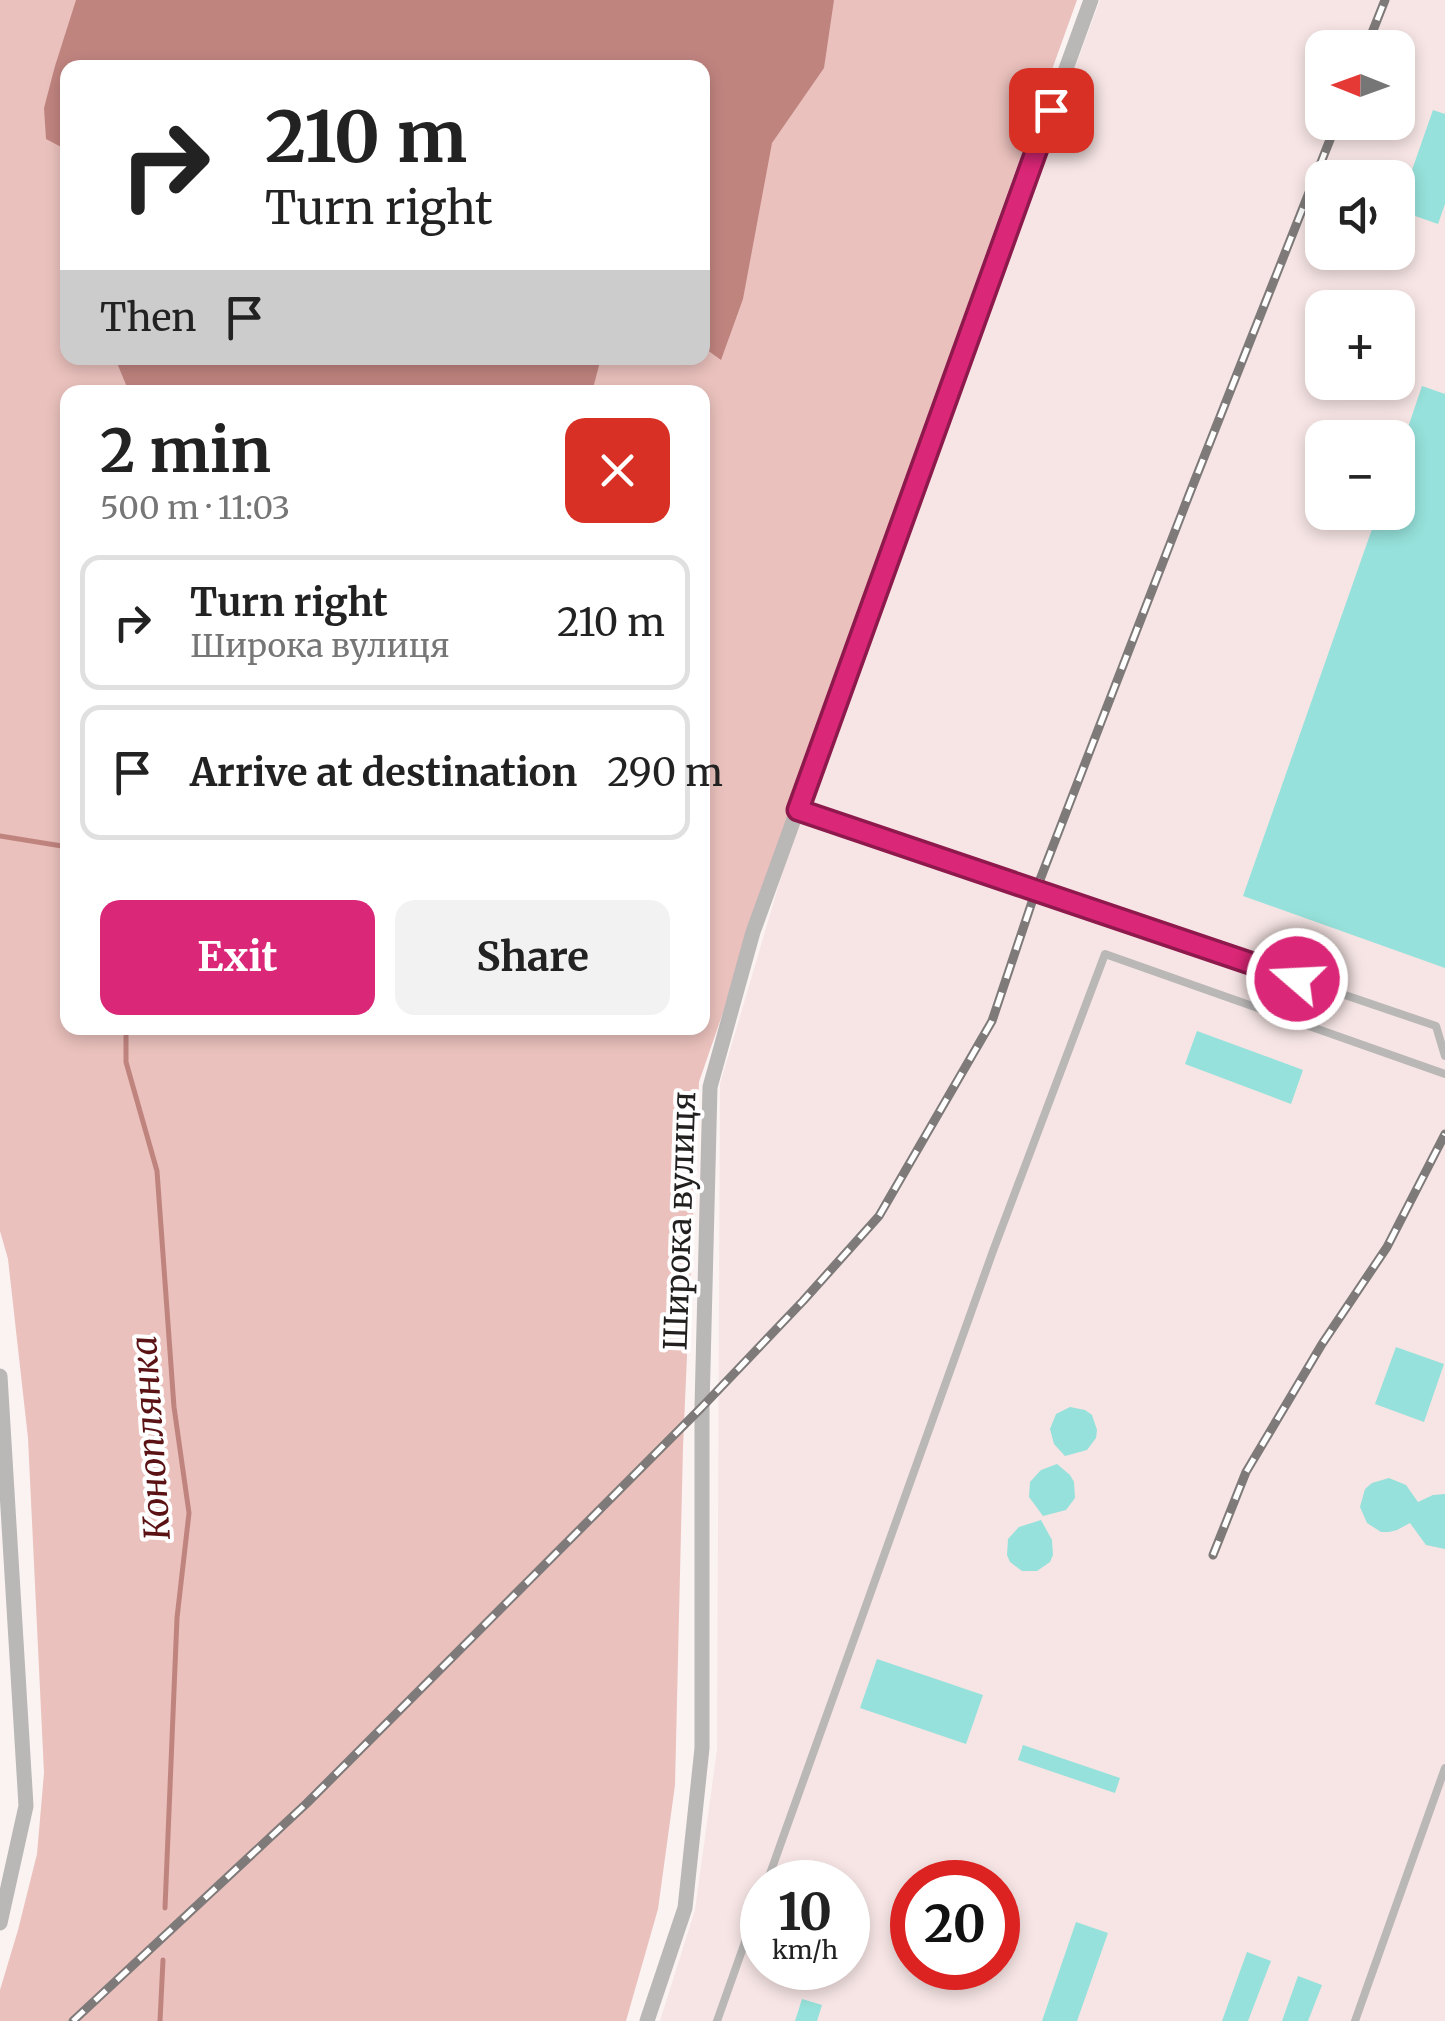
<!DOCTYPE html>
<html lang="en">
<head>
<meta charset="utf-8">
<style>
  body { margin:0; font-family:Merriweather,serif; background:#f2f2f2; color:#222; height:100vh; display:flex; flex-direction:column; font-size:38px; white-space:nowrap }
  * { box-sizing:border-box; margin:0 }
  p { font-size:32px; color:#767676 }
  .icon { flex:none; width:55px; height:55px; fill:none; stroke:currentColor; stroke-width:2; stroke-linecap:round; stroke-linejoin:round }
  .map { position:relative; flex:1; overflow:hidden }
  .drawer { position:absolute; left:60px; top:385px; width:650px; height:650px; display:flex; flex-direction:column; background:#fff; border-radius:20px; box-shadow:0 5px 15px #0003 }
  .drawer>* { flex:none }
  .top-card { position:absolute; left:60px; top:60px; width:650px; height:305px; border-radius:20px; box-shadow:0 5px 15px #0003; background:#fff; color:#222; overflow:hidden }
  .needle { width:65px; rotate:271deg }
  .fabs { position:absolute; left:1305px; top:30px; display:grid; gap:20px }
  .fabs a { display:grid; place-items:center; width:110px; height:110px; border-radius:20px; background:#fff; box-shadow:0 5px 15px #0003; font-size:50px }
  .speed { position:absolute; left:740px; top:1860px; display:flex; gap:20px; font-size:50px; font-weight:700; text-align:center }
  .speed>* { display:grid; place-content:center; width:130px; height:130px; border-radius:50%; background:#fff; box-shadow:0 5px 15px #0003; line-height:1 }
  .speed small { font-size:25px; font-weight:400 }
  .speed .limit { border:15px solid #d22; background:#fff; color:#111 }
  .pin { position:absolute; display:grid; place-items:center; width:85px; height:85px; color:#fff; margin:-42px; border-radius:20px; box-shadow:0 5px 15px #0006 }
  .me { position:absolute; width:110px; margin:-55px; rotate:289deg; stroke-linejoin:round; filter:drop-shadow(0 0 8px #0008) }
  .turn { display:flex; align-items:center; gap:35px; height:210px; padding:0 40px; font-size:45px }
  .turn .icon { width:130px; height:130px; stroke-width:2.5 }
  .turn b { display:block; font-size:70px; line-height:85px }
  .then { display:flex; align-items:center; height:95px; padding:0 40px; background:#0003; gap:20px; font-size:38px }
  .round { display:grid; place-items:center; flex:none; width:105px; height:105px; border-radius:20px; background:#f2f2f2 }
  .head { display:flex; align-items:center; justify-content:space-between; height:170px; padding:0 40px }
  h1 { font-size:60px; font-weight:700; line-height:75px }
  .cta { display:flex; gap:20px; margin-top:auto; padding:20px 40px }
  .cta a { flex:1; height:115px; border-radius:20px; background:#db2777; color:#fff; font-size:40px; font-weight:700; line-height:115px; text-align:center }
  .cta a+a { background:#f2f2f2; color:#222 }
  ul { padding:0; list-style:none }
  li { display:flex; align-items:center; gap:30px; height:135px; margin:0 20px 15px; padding:0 20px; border:5px solid #e0e0e0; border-radius:20px }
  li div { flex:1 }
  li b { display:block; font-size:38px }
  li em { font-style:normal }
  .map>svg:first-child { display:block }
  .built { fill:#f6e5e4; fill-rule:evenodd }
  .green { fill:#eac1bd; fill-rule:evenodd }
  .water { fill:#c0847f }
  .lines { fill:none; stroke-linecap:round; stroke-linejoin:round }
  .stream { stroke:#c0847f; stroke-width:5 }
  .building { fill:#96e1db }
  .service { stroke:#bab7b7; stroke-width:8 }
  .minor { stroke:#bab7b7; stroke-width:15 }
  .rail-casing { stroke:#7f7a7a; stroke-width:9 }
  .rail { stroke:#fff; stroke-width:5; stroke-dasharray:15; stroke-linecap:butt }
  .route-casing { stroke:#8e194d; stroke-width:25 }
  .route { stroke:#db2777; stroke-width:18 }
  .labels { text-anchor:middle; stroke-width:8; stroke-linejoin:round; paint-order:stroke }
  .street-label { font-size:32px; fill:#221f1f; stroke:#fff }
  .water-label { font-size:35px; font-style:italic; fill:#5b1214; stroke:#fff }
</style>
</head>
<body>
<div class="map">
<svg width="1445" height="2021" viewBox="0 0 1445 2021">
  <rect width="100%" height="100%" fill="#faf3f2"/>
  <!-- built -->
  <path class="built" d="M1100 0H1445V2021H660L695 1910 717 1750 720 1084 798 820ZM1322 48H1398V122H1322ZM1322 178H1398V252H1322ZM1322 308H1398V382H1322ZM1322 438H1398V512H1322ZM762 1882H848V1968H762ZM912 1882H998V1968H912Z"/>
  <!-- green -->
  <path class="green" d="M0 0H1077L958 331 699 1082 683 1447 675 1785 658 1909 626 2021H0V1990L18 1930 37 1854 44 1773 28 1438 8 1259 0 1231ZM68 68H702V358H68ZM68 392H702V1028H68Z"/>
  <!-- water -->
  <g class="water">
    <path d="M76 0H834L824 68 772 143 743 299 721 360 703 347 702 68H68L67 150 46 139 44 108 55 66Z"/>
    <path d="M115 358H601L592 392H129Z"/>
  </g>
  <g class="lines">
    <!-- stream -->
    <g class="stream">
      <path d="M0 836 68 847"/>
      <path d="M126 1028V1062L157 1171 174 1407 189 1513 177 1618 165 1908"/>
      <path d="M160 2021 163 1960"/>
    </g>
  </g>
  <!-- building -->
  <g class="building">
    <path d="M1433 110 1445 114V204L1438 224 1398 210Z"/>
    <path d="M1422 386 1445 394V968L1243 896 1378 512H1398V457Z"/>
    <path d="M1197 1031 1303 1070 1291 1104 1185 1064Z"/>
    <path d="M1396 1347 1444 1364 1424 1422 1375 1404Z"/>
    <path d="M1070 1407 1085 1410 1092 1415 1097 1430 1096 1438 1087 1450 1065 1456 1054 1444 1050 1429 1056 1414Z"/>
    <path d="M1057 1464 1070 1475 1074 1482 1075 1498 1066 1510 1043 1516 1029 1497 1030 1482 1041 1470Z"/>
    <path d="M1389 1478 1406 1485 1418 1502 1433 1495 1445 1494V1549L1426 1545 1410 1523 1397 1530 1389 1532H1381L1367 1523 1360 1507 1365 1489 1372 1483Z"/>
    <path d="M1041 1520 1052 1540 1053 1555 1050 1562 1037 1571H1022L1010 1562 1007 1555 1008 1539 1019 1527Z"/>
    <path d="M877 1659 983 1695 966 1744 860 1708Z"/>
    <path d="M1023 1745 1120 1778 1115 1793 1018 1760Z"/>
    <path d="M1076 1922 1108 1933 1077 2021H1042Z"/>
    <path d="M1247 1952 1271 1961 1248 2021H1222Z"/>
    <path d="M1298 1976 1322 1985 1308 2021H1282Z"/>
    <path d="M802 1999 822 2005 817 2021H795Z"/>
  </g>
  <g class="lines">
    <!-- service -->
    <g class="service">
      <path d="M798 809 1436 1026 1445 1056"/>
      <path d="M767 1882 993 1251 1105 954 1445 1074"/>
      <path d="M717 2021 762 1894"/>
      <path d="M1355 2021 1445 1768"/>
    </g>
    <!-- minor -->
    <g class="minor">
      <path d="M0 1376 26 1806 0 1923"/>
      <path d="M647 2021 685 1908 702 1748V1407L710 1087 753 932 1091 0"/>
    </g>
    <!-- rail casing -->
    <g class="rail-casing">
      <g id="rail">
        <path d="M1366 48 1385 0"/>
        <path d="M1213 1555 1246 1472 1322 1344 1387 1247 1445 1134"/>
        <path d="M73 2021 307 1803 702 1407 803 1301 879 1216 992 1021 1036 890 1189 495 1337 122"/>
      </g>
    </g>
    <!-- rail -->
    <use href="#rail" class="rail"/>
  </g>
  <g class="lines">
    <!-- route casing -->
    <g class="route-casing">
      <path id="route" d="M1051 110 798 810 1297 979"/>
    </g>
    <!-- route -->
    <use href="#route" class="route"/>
  </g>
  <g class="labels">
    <!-- street labels -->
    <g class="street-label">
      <text transform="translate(680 1221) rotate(-88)" y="11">Широка вулиця</text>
    </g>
    <!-- water labels -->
    <g class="water-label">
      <text transform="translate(151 1438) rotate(-94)" y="12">Коноплянка</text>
    </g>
  </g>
</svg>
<div class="fabs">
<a><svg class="needle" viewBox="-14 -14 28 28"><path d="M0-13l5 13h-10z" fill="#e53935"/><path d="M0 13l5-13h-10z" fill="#767676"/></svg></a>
<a><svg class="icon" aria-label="sound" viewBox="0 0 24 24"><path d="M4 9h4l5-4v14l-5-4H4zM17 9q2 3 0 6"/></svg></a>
<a>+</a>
<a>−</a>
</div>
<div class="speed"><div>10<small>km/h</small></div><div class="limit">20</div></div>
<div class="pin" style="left:1051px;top:110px;background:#d93025"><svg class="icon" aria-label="arrive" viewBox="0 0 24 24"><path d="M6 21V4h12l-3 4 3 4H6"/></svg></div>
<svg class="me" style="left:1297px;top:979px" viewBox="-20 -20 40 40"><circle r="17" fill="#db2777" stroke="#fff" stroke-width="3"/><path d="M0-11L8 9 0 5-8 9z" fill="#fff"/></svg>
<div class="top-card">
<div class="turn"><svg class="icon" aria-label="right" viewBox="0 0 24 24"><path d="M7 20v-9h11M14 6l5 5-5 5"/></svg><div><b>210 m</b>Turn right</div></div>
<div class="then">Then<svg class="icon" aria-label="arrive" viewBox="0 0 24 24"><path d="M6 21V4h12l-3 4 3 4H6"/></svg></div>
</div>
<section class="drawer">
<div class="head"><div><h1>2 min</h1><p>500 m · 11:03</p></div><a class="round" style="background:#d93025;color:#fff"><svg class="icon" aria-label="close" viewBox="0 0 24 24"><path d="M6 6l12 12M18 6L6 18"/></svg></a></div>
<ul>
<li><svg class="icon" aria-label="right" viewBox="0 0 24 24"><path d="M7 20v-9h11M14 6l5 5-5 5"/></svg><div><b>Turn right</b><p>Широка вулиця</p></div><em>210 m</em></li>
<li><svg class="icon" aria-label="arrive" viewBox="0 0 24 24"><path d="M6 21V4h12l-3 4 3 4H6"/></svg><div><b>Arrive at destination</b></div><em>290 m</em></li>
</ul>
<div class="cta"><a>Exit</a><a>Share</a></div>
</section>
</div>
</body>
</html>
